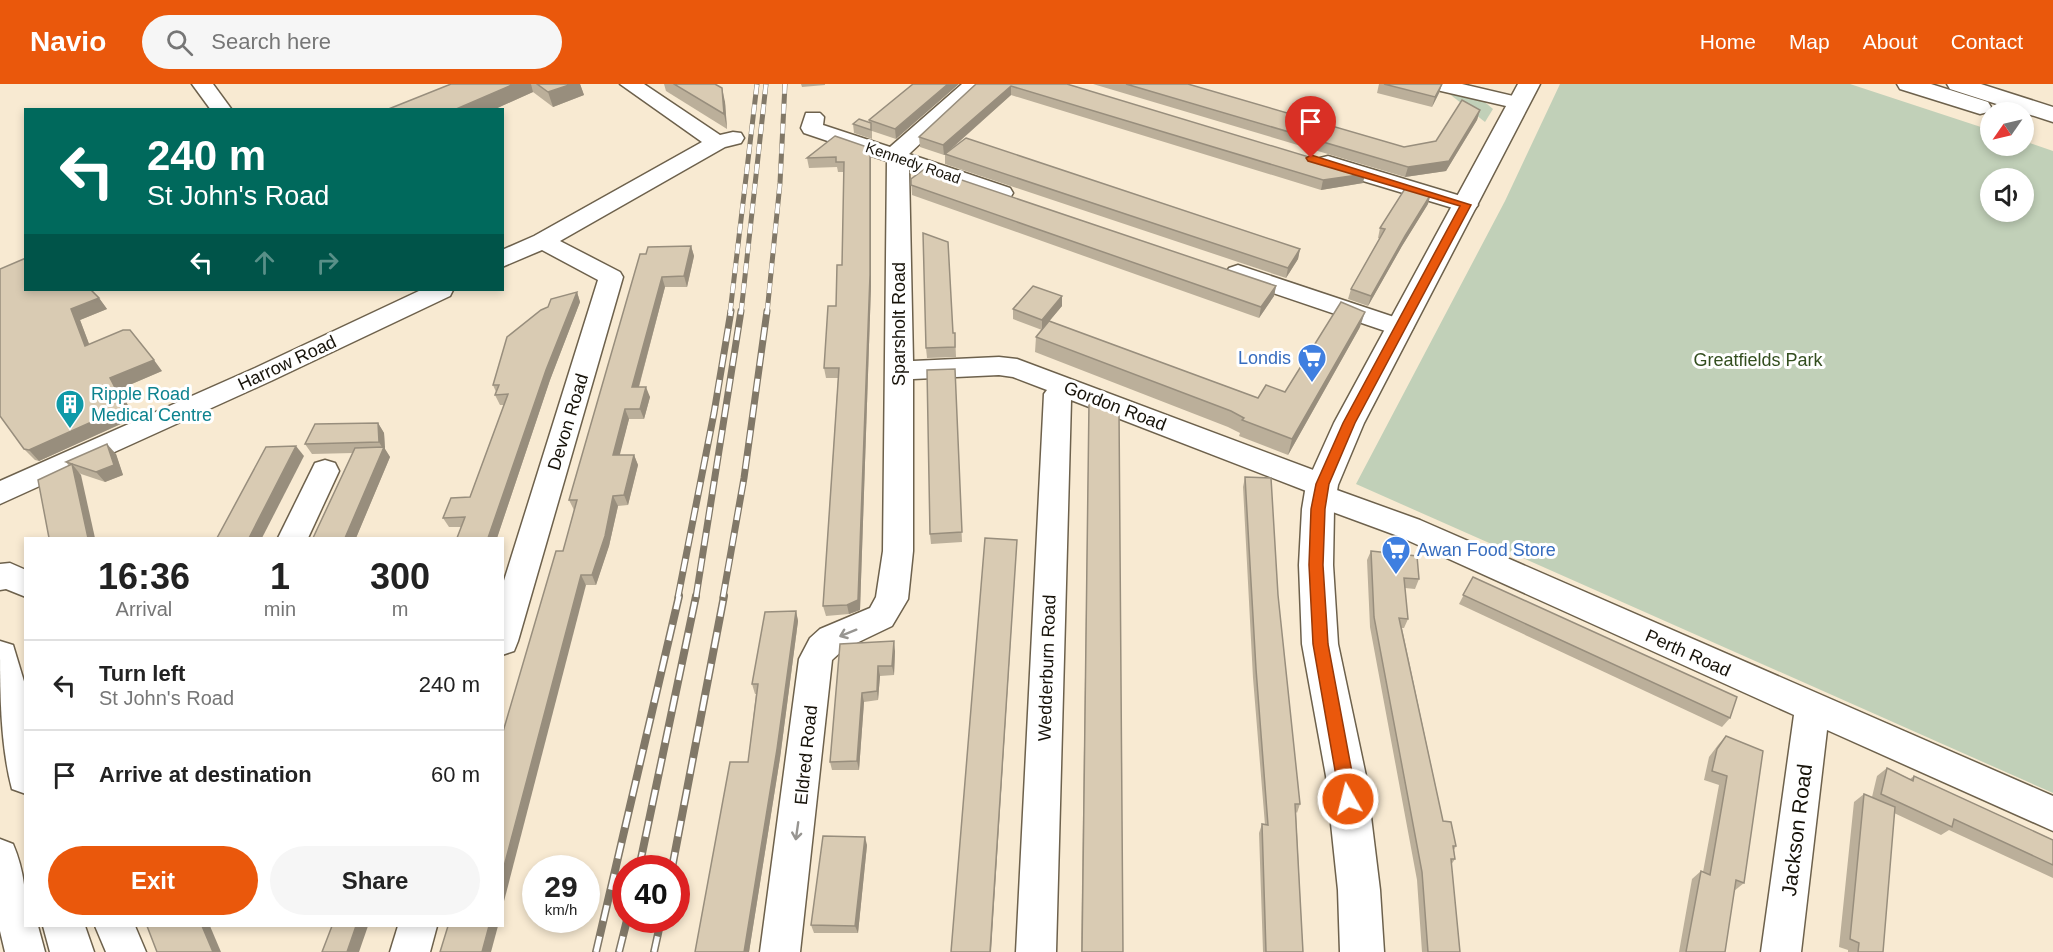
<!DOCTYPE html>
<html lang="en">
<head>
<meta charset="utf-8">
<style>
  body { margin:0; font-family:Arial,sans-serif; background:#f6f6f6; color:#222; height:100vh; display:flex; flex-direction:column; font-size:22px; white-space:nowrap }
  * { box-sizing:border-box; margin:0 }
  p { font-size:20px; color:#767676 }
  .icon { flex:none; width:33px; height:33px; fill:none; stroke:currentColor; stroke-width:2; stroke-linecap:round; stroke-linejoin:round }
  .map { position:relative; flex:1; overflow:hidden }
  .panel { position:absolute; left:24px; top:453px; width:480px; height:390px; display:flex; flex-direction:column; background:#fff; border-radius:0px; box-shadow:0 3px 9px #0003 }
  .panel>* { flex:none }
  .hud { position:absolute; left:24px; top:24px; width:480px; height:183px; border-radius:0px; box-shadow:0 3px 9px #0003; background:#00695c; color:#fff; overflow:hidden }
  .needle { width:39px; rotate:236deg }
  .tools { position:absolute; left:1980px; top:18px; display:grid; gap:12px }
  .tools a { display:grid; place-items:center; width:54px; height:54px; border-radius:50%; background:#fff; box-shadow:0 3px 9px #0003; font-size:30px }
  .speed { position:absolute; left:522px; top:771px; display:flex; gap:12px; font-size:30px; font-weight:700; text-align:center }
  .speed>* { display:grid; place-content:center; width:78px; height:78px; border-radius:50%; background:#fff; box-shadow:0 3px 9px #0003; line-height:1 }
  .speed small { font-size:15px; font-weight:400 }
  .speed .limit { border:9px solid #d22; background:#fff; color:#111 }
  .pin { position:absolute; display:grid; place-items:center; width:51px; height:51px; color:#fff; margin:-62px -26px; border-radius:50% 50% 50% 0; rotate:-45deg; box-shadow:0 0 6px #0007 }
  .pin .icon { rotate:45deg }
  .me { position:absolute; width:66px; margin:-33px; rotate:352deg; stroke-linejoin:round; filter:drop-shadow(0 0 4px #0008) }
  .turn { display:flex; align-items:center; gap:21px; height:126px; padding:0 24px; font-size:27px }
  .turn .icon { width:78px; height:78px; stroke-width:2.5 }
  .turn b { display:block; font-size:42px; line-height:51px }
  .lanes { display:flex; align-items:center; height:57px; padding:0 24px; background:#0003; justify-content:center; gap:30px; direction:ltr }
  .lanes .off { opacity:.35 }
  .eta { display:flex; justify-content:space-evenly; align-items:center; height:102px; text-align:center }
  .eta b { font-size:36px; font-weight:800; line-height:42px }
  .action { display:flex; gap:12px; margin-top:auto; padding:12px 24px }
  .action a { flex:1; height:69px; border-radius:36px; background:#ea580c; color:#fff; font-size:24px; font-weight:800; line-height:69px; text-align:center }
  .action a+a { background:#f6f6f6; color:#222 }
  ul { padding:0; list-style:none }
  li { display:flex; align-items:center; gap:18px; height:90px; padding:0 24px; border-top:2px solid #e0e0e0 }
  li div { flex:1 }
  li b { display:block; font-size:22px }
  li em { font-style:normal }
  header { display:flex; align-items:center; gap:36px; box-sizing:border-box; height:84px; padding:0 30px; background:#ea580c; color:#fff }
  header strong { font-size:28px }
  nav { display:flex; gap:33px; margin-inline-start:auto; font-size:21px }
  .search { width:420px; height:54px; background:#f6f6f6; display:flex; align-items:center; gap:15px; box-sizing:border-box; padding:0 21px; border-radius:33px; color:#767676; font-size:22px }
  .map>svg:first-child { display:block }
  .green { fill:#c1d0b8; fill-rule:evenodd }
  .lines { fill:none; stroke-linecap:round; stroke-linejoin:round }
  .street-casing { stroke:#6d614c; stroke-width:3 }
  .secondary-casing { stroke:#6d614c; stroke-width:3 }
  .primary-casing { stroke:#6d614c; stroke-width:3 }
  .highway-casing { stroke:#6d614c; stroke-width:3 }
  .street { fill:#fff; fill-rule:evenodd }
  .secondary { fill:#fff; fill-rule:evenodd }
  .primary { fill:#fff; fill-rule:evenodd }
  .highway { fill:#fff; fill-rule:evenodd }
  .rail-far2-casing { stroke:#817868; stroke-width:5 }
  .rail-far1-casing { stroke:#817868; stroke-width:7 }
  .rail-casing { stroke:#817868; stroke-width:8 }
  .rail-far2 { stroke:#fff; stroke-width:4; stroke-dasharray:10; stroke-linecap:butt }
  .rail-far1 { stroke:#fff; stroke-width:4.5; stroke-dasharray:13; stroke-linecap:butt }
  .rail { stroke:#fff; stroke-width:5; stroke-dasharray:16; stroke-linecap:butt }
  .wall { fill:#bbaf9a }
  .shaded-wall { fill:#988e7d }
  .building { fill:#d9cbb3; stroke:#988e7d; stroke-width:1.5 }
  .oneway { stroke:#979591 }
  .route { fill:#ea580c; stroke:#983908; stroke-width:1.5 }
  .labels { text-anchor:middle; stroke-width:6; stroke-linejoin:round; paint-order:stroke }
  .far-street-label { font-size:15px; fill:#17130a; stroke:#fff }
  .street-label { font-size:18px; fill:#17130a; stroke:#fff }
  .shop-label { font-size:18px; fill:#366cbe; stroke:#fff; text-anchor:end }
  .park-label { font-size:18px; fill:#334e1f; stroke:#fff }
  .culture-label { font-size:18px; fill:#0d838f; stroke:#fff; text-anchor:start }
  .near-street-label { font-size:21px; fill:#17130a; stroke:#fff }
</style>
</head>
<body>
<header>
<strong>Navio</strong>
<div class="search"><svg class="icon" aria-label="search" viewBox="0 0 24 24"><circle cx="10" cy="10" r="6"/><path d="M15 15l6 6"/></svg>Search here</div>
<nav><a>Home</a><a>Map</a><a>About</a><a>Contact</a></nav>
</header>
<div class="map">
<svg width="2053" height="868" viewBox="0 0 2053 868">
  <rect width="100%" height="100%" fill="#f8ead2"/>
  <!-- green -->
  <g class="green">
    <path d="M1560 0H1850L1990 46V62H2024V57L2053 67V709L1356 400 1505 117ZM2024 94V128H1990V94Z"/>
    <path d="M1447 8 1481 15 1493 25 1485 38Z"/>
  </g>
  <g class="lines">
    <!-- street casing -->
    <g class="street-casing">
      <g id="street">
        <path d="M192 0H213L232 26H211Z"/>
        <path d="M620 0H644L720 51 733 48 741 49 744 54 741 59 725 63 560 157 620 188 623 193 518 557 514 567 502 571V503L598 196 542 166 502 183V166L534 152 702 58Z"/>
        <path d="M962 0H984L909 70 1010 104 1013 109 1010 114 1002 116 909 85 913 277 999 273 1017 275 1332 393 1337 401 1334 405 1420 436 2053 712V747L1827 646 1801 868H1761L1794 631 1398 452 1311 420 1306 412 1309 408 1071 316 1056 868H1016L1044 310 1047 306 1013 293 999 291 913 295V467L908 515 892 542 844 565 832 576 800 868H760L799 575 810 554 820 545 870 524 876 513 883 467 887 77 804 49 801 44 806 29H820L824 33 823 41 890 63Z"/>
        <path d="M1425 0H1462L1526 15 1529 19 1526 23 1519 25 1428 4Z"/>
        <path d="M1328 72 1474 116 1478 121 1474 126 1466 128 1320 84 1317 79 1320 74Z"/>
        <path d="M1238 181 1409 238 1413 244 1409 250 1400 252 1229 194 1226 189 1229 184Z"/>
        <path d="M421 206H453L450 212 273 296 0 420V397L255 284Z"/>
        <path d="M325 376 335 379 339 387 308 454H278L315 379Z"/>
        <path d="M10 479 26 486V513L6 505 0 506V480Z"/>
        <path d="M0 755 13 760C25 788 26 812 26 842H38L45 868H5L0 847Z"/>
        <path d="M95 842H135L146 868H106Z"/>
        <path d="M398 842H437L430 868H390Z"/>
      </g>
    </g>
    <!-- secondary casing -->
    <g class="secondary-casing">
      <path id="secondary" d="M1518 0H1540L1364 339 1338 401 1334 425 1333 481 1338 560 1366 692 1380 806 1384 868H1340L1338 806 1326 692 1302 560 1299 481 1302 425 1306 401 1334 339Z"/>
    </g>
    <!-- primary casing -->
    <g class="primary-casing">
      <g id="primary">
        <path d="M0 557 13 561 26 604V710L12 705C0 660 0 605 0 557Z"/>
        <path d="M43 842H85L94 868H50Z"/>
      </g>
    </g>
    <!-- highway casing -->
    <g class="highway-casing">
      <g id="highway">
        <path d="M1897 0H1931L1988 18 1991 23 1988 28 1980 30 1900 5Z"/>
        <path d="M1947 0H1981L2053 23V38L1950 5Z"/>
      </g>
    </g>
    <!-- street -->
    <use href="#street" class="street"/>
    <!-- secondary -->
    <use href="#secondary" class="secondary"/>
    <!-- primary -->
    <use href="#primary" class="primary"/>
    <!-- highway -->
    <use href="#highway" class="highway"/>
    <!-- rail-far2 casing -->
    <g class="rail-far2-casing">
      <g id="rail-far2">
        <path d="M730 229 757 0"/>
        <path d="M741 229 766 0"/>
        <path d="M767 229 780 99 785 0"/>
      </g>
    </g>
    <!-- rail-far1 casing -->
    <g class="rail-far1-casing">
      <g id="rail-far1">
        <path d="M678 513 714 329 731 227"/>
        <path d="M696 513 741 227"/>
        <path d="M723 513 744 394 767 227"/>
      </g>
    </g>
    <!-- rail casing -->
    <g class="rail-casing">
      <g id="rail">
        <path d="M639 784 696 512"/>
        <path d="M672 784 724 512"/>
        <path d="M596 868 679 512"/>
        <path d="M619 868 627 836"/>
        <path d="M654 868 661 836"/>
      </g>
    </g>
    <!-- rail-far2 -->
    <use href="#rail-far2" class="rail-far2"/>
    <!-- rail-far1 -->
    <use href="#rail-far1" class="rail-far1"/>
    <!-- rail -->
    <use href="#rail" class="rail"/>
  </g>
  <!-- wall -->
  <g class="wall">
    <path d="M451 0H580L584 11 553 23 533 8 493 26H386Z"/>
    <path d="M664 0H715L725 18 727 45 666 7Z"/>
    <path d="M801 0H825V1L802 3Z"/>
    <path d="M913 0 896 55 872 47V55L854 49 853 40 869 38V36Z"/>
    <path d="M976 0H1067L1363 99 1321 106 1011 11 949 67 1300 165 1298 175 1286 194 945 80V70L944 71 920 63 919 53Z"/>
    <path d="M1093 0H1188L1404 63 1436 57 1480 26 1477 36 1446 87 1405 93Z"/>
    <path d="M1379 0H1442L1439 9 1432 23 1377 9Z"/>
    <path d="M835 52 871 74V202L860 526 849 530 826 532 823 522 838 294H826L824 284 836 222 842 181 844 88H838L837 83 809 84 807 74Z"/>
    <path d="M911 95 1276 202 1274 212 1259 234 912 111Z"/>
    <path d="M1428 120 1402 162 1368 222 1348 215 1351 205 1380 155 1378 154 1380 144Z"/>
    <path d="M691 162 694 172 687 203H665L639 303 650 313 644 335H629L619 371H634L638 381 628 421 618 422 609 462 596 501H586L563 467 574 426 569 416 646 170Z"/>
    <path d="M0 185 99 214 107 225 80 236 89 260 162 287 120 305 134 334 39 377 35 376 24 365Z"/>
    <path d="M577 208 580 218 550 296 497 454H457L461 443H449L443 434 470 413 504 321H500L495 311 496 308 493 301 548 223Z"/>
    <path d="M1062 222 1049 237 1258 314 1285 308 1360 243 1288 371 1239 352 1240 349 1228 343 1035 268 1036 253 1042 246 1013 235V225Z"/>
    <path d="M953 249H955L956 273 927 274 926 264Z"/>
    <path d="M955 285 962 458 931 460 930 450Z"/>
    <path d="M1089 318 1123 868H1081Z"/>
    <path d="M378 339 384 349 385 365 390 373 356 454H313L353 369 312 370 305 360Z"/>
    <path d="M116 370 123 391 105 398 81 390 69 382 66 378Z"/>
    <path d="M1245 393 1278 511 1300 720 1297 729 1296 728 1303 868H1263L1259 749 1262 740 1265 741 1253 594 1243 403Z"/>
    <path d="M1371 467 1419 495 1415 505 1405 504 1408 535 1404 544H1402L1443 737 1456 762 1454 766 1455 775 1451 781 1460 868H1422L1417 796 1370 543 1367 476Z"/>
    <path d="M1473 493 1730 634 1722 643 1459 520Z"/>
    <path d="M796 527 798 537 780 674 749 868H695L748 678 756 610H755L752 600Z"/>
    <path d="M840 560 895 567 894 591 880 592 878 616 864 618 859 686H832L830 678Z"/>
    <path d="M1726 652 1744 799 1734 807 1725 868H1679L1692 795 1701 787 1703 788 1719 701 1704 696 1709 673 1718 661Z"/>
    <path d="M1887 684 1910 695 1914 692 2053 756V794L1949 746 1941 751 1894 729 1883 868H1848V866L1839 863 1854 718 1864 710 1872 713 1877 692Z"/>
    <path d="M867 761 858 849H814L811 841Z"/>
  </g>
  <!-- shaded-wall -->
  <g class="shaded-wall">
    <path d="M514 0H531L533 8 493 26H454Z"/>
    <path d="M572 0H580L584 11 553 23 548 8Z"/>
    <path d="M948 0H959L896 55 895 45Z"/>
    <path d="M1442 0 1439 9 1432 23 1435 13Z"/>
    <path d="M1011 2V11L944 71 943 61Z"/>
    <path d="M722 4 725 18 727 45 724 30Z"/>
    <path d="M1480 26 1477 36 1446 87 1405 93 1408 83Z"/>
    <path d="M870 64 871 74V202L860 526 849 530 847 521Z"/>
    <path d="M1365 90 1363 99 1321 106 1323 96Z"/>
    <path d="M1431 110 1428 120 1402 162 1368 222 1371 212 1405 152Z"/>
    <path d="M691 162 694 172 687 203 684 192Z"/>
    <path d="M1300 165 1298 175 1286 194 1288 184Z"/>
    <path d="M662 193 665 203 636 313 632 303Z"/>
    <path d="M1276 202 1274 212 1259 234 1261 223Z"/>
    <path d="M577 208 580 218 550 296 497 454H488L546 286Z"/>
    <path d="M1062 212V222L1042 246V236Z"/>
    <path d="M99 214 107 225 80 236 94 273 85 262 71 225Z"/>
    <path d="M1365 228 1360 243 1288 371 1292 355Z"/>
    <path d="M154 276 162 287 120 305 134 334 39 377 29 366 110 294Z"/>
    <path d="M646 303 650 313 644 335 640 325Z"/>
    <path d="M625 325 629 335 617 382 613 371Z"/>
    <path d="M378 339 384 349 385 365 390 373 356 454H345L383 365 379 358Z"/>
    <path d="M107 360 116 370 123 391 105 398 96 388Z"/>
    <path d="M296 362 304 372 262 454H249Z"/>
    <path d="M634 371 638 381 628 421 624 411Z"/>
    <path d="M72 380 81 391 95 454H88Z"/>
    <path d="M613 412 618 422 609 462 596 501 592 491Z"/>
    <path d="M1017 456 991 868H990Z"/>
    <path d="M581 491 586 501 502 825V790Z"/>
    <path d="M796 527 798 537 780 674 749 868H744Z"/>
    <path d="M894 557 895 567 894 591 892 582Z"/>
    <path d="M878 582 880 592 878 616 877 607Z"/>
    <path d="M862 609 864 618 859 686 857 677Z"/>
    <path d="M865 753 867 761 858 849 855 842Z"/>
    <path d="M202 842H210L221 868H213Z"/>
    <path d="M356 842H368L359 868H347Z"/>
    <path d="M489 842H498L491 868H482Z"/>
  </g>
  <!-- building -->
  <g class="building">
    <path d="M451 0H514L454 26H386Z"/>
    <path d="M537 0H572L548 8Z"/>
    <path d="M674 0H715L722 4 724 30Z"/>
    <path d="M913 0H948L895 45 869 36Z"/>
    <path d="M976 0H1067L1365 90 1323 96 1011 2 943 61 919 53Z"/>
    <path d="M1126 0H1188L1404 63 1436 57 1462 16 1480 26 1449 77 1408 83Z"/>
    <path d="M1384 0H1442L1435 13Z"/>
    <path d="M859 35 871 39V46L853 40Z"/>
    <path d="M835 52 870 64V191L858 516 847 521 823 522 839 284H824L828 222H836L837 181H842L844 78H836V73L807 74Z"/>
    <path d="M966 54 1300 165 1288 184 945 70Z"/>
    <path d="M926 84 1276 202 1261 223 911 101V95Z"/>
    <path d="M1406 103 1431 110 1405 152 1371 212 1351 205 1385 145 1380 144Z"/>
    <path d="M923 149 948 158 953 249H955V263L926 264Z"/>
    <path d="M691 162 684 192 662 193 632 303H646L640 325H625L613 371H634L624 411 613 412 605 452 592 491H581L502 790V651L556 467H563L577 416H569L640 170H646L648 163Z"/>
    <path d="M26 174V206H91L99 214 71 225 85 262 123 246H130L154 276 110 294 125 323 29 366 24 365 0 332V185Z"/>
    <path d="M1033 202 1062 212 1042 236 1013 225Z"/>
    <path d="M577 208 546 286 488 454H457L465 433 443 434 451 414 470 413 508 310 495 311 499 301H493L507 253 541 226 548 223 551 215Z"/>
    <path d="M1341 218 1365 228 1292 355 1242 336 1244 334 1231 327 1036 253 1049 237 1258 314 1266 301 1285 308Z"/>
    <path d="M955 285 962 448 930 450 927 286Z"/>
    <path d="M1089 318H1096L1119 326 1123 868H1082Z"/>
    <path d="M378 339 379 358 305 360 315 340Z"/>
    <path d="M107 360 114 381 96 388 66 378Z"/>
    <path d="M296 362 249 454H217L266 363Z"/>
    <path d="M384 363 345 454H313L355 364Z"/>
    <path d="M72 380 88 454H49L38 396Z"/>
    <path d="M1245 393 1271 394 1278 511 1300 720H1295L1303 868H1266L1262 740 1268 741 1256 585Z"/>
    <path d="M985 454 1017 456 990 868H951Z"/>
    <path d="M1371 467 1417 472 1419 495 1404 494 1408 535 1399 534 1443 737 1451 738 1456 762H1453L1455 775H1451L1460 868H1428L1422 788 1374 533Z"/>
    <path d="M1473 493 1737 613 1730 634 1463 511Z"/>
    <path d="M796 527 777 665 744 868H695L730 678H748L758 600H752L765 528Z"/>
    <path d="M894 557 892 582H878L877 607 862 609 857 677 830 678 840 560Z"/>
    <path d="M1726 652 1763 667 1744 799 1736 796 1725 868H1686L1701 787 1710 791 1727 692 1712 687 1717 665Z"/>
    <path d="M1887 684 1913 697 1914 692 2053 756V781L1954 735 1952 743 1881 710Z"/>
    <path d="M1864 710 1895 723 1883 868H1858L1859 859 1850 855Z"/>
    <path d="M823 752 865 753 855 842 811 841Z"/>
    <path d="M147 842H202L213 868H157Z"/>
    <path d="M332 842H356L347 868H322Z"/>
    <path d="M448 842H489L482 868H440Z"/>
  </g>
  <!-- one-way arrows -->
  <defs><path id="oneway-shaft" d="M-6 0H5M1.5-3L5.5 0L1.5 3" fill="none" stroke-width="1.6" stroke-linecap="round" stroke-linejoin="round" transform="scale(1.5)"/></defs>
  <g class="oneway">
    <use href="#oneway-shaft" transform="translate(848 549) rotate(158)"/>
    <use href="#oneway-shaft" transform="translate(797 747) rotate(98)"/>
  </g>
  <!-- route -->
  <path class="route" d="M1311 71 1471 121 1355 339 1329 400 1325 425 1323 481 1328 560 1357 715 1354 720 1348 723 1343 720 1340 715 1313 560 1309 481 1311 425 1316 400 1343 339 1460 122 1308 77 1306 74Z"/>
  <!-- icons -->
  <defs>
    <g id="supermarket-pin" transform="scale(1.5)"><path d="M0 17L-7.5 6A9.5 9.5 0 1 1 7.5 6Z" fill="#3f7fe0" stroke="#fff"/><path d="M-6-5.5h2.5l.6 2H6L4.5 2H-2.5L-4.4-4H-6ZM-1.5 3.2a1.3 1.3 0 1 0 .1 0ZM3 3.2a1.3 1.3 0 1 0 .1 0Z" fill="#fff"/></g>
    <g id="building-pin" transform="scale(1.5)"><path d="M0 17L-7.5 6A9.5 9.5 0 1 1 7.5 6Z" fill="#0f9aa8" stroke="#fff"/><path d="M-4-6H4V6H1V3H-1V6H-4ZM-2.5-4.3h1.7v1.8h-1.7ZM.8-4.3h1.7v1.8H.8ZM-2.5-1h1.7V.8h-1.7ZM.8-1h1.7V.8H.8Z" fill="#fff"/></g>
  </defs>
  <g fill-rule="evenodd">
    <use href="#supermarket-pin" x="1312" y="274"/>
    <use href="#building-pin" x="70" y="320"/>
    <use href="#supermarket-pin" x="1396" y="466"/>
  </g>
  <g class="labels">
    <!-- far-street labels -->
    <g class="far-street-label">
      <text transform="translate(913 79) rotate(19)" y="5">Kennedy Road</text>
    </g>
    <!-- street labels -->
    <g class="street-label">
      <text transform="translate(899 240) rotate(-90)" y="6">Sparsholt Road</text>
      <text transform="translate(287 279) rotate(-25)" y="6">Harrow Road</text>
      <text transform="translate(1115 322) rotate(21)" y="6">Gordon Road</text>
      <text transform="translate(568 338) rotate(-73)" y="6">Devon Road</text>
      <text transform="translate(1688 569) rotate(24)" y="6">Perth Road</text>
      <text transform="translate(1047 584) rotate(-88)" y="6">Wedderburn Road</text>
      <text transform="translate(806 671) rotate(-84)" y="6">Eldred Road</text>
    </g>
    <!-- shop labels -->
    <g class="shop-label">
      <text x="1291" y="280">Londis</text>
      <text x="1417" y="472" text-anchor="start">Awan Food Store</text>
    </g>
    <!-- park labels -->
    <g class="park-label">
      <text x="1758" y="282">Greatfields Park</text>
    </g>
    <!-- culture labels -->
    <g class="culture-label">
      <text x="91" y="316">Ripple Road<tspan x="91" dy="21">Medical Centre</tspan></text>
    </g>
    <!-- near-street labels -->
    <g class="near-street-label">
      <text transform="translate(1797 746) rotate(-83)" y="7">Jackson Road</text>
    </g>
  </g>
</svg>
<div class="tools">
<a><svg class="needle" viewBox="-14 -14 28 28"><path d="M0-13l5 13h-10z" fill="#e53935"/><path d="M0 13l5-13h-10z" fill="#767676"/></svg></a>
<a><svg class="icon" aria-label="sound" viewBox="0 0 24 24"><path d="M4 9h4l5-4v14l-5-4H4zM17 9q2 3 0 6"/></svg></a>
</div>
<div class="speed"><div>29<small>km/h</small></div><div class="limit">40</div></div>
<div class="pin" style="left:1311px;top:74px;background:#d93025"><svg class="icon" aria-label="arrive" viewBox="0 0 24 24"><path d="M6 21V4h12l-3 4 3 4H6"/></svg></div>
<svg class="me" style="left:1348px;top:715px" viewBox="-20 -20 40 40"><circle r="17" fill="#ea580c" stroke="#fff" stroke-width="3"/><path d="M0-11L8 9 0 5-8 9z" fill="#fff"/></svg>
<div class="hud">
<div class="turn"><svg class="icon" aria-label="left" viewBox="0 0 24 24"><path d="M17 20v-9H6M10 6l-5 5 5 5"/></svg><div><b>240 m</b>St John's Road</div></div>
<div class="lanes"><svg class="icon" aria-label="left" viewBox="0 0 24 24"><path d="M17 20v-9H6M10 6l-5 5 5 5"/></svg><svg class="icon off" aria-label="ahead" viewBox="0 0 24 24"><path d="M12 20V5M6 11l6-6 6 6"/></svg><svg class="icon off" aria-label="right" viewBox="0 0 24 24"><path d="M7 20v-9h11M14 6l5 5-5 5"/></svg></div>
</div>
<section class="panel">
<div class="eta">
<div><b>16:36</b><p>Arrival</p></div>
<div><b>1</b><p>min</p></div>
<div><b>300</b><p>m</p></div>
</div>
<ul>
<li><svg class="icon" aria-label="left" viewBox="0 0 24 24"><path d="M17 20v-9H6M10 6l-5 5 5 5"/></svg><div><b>Turn left</b><p>St John's Road</p></div><em>240 m</em></li>
<li><svg class="icon" aria-label="arrive" viewBox="0 0 24 24"><path d="M6 21V4h12l-3 4 3 4H6"/></svg><div><b>Arrive at destination</b></div><em>60 m</em></li>
</ul>
<div class="action"><a>Exit</a><a>Share</a></div>
</section>
</div>
</body>
</html>
